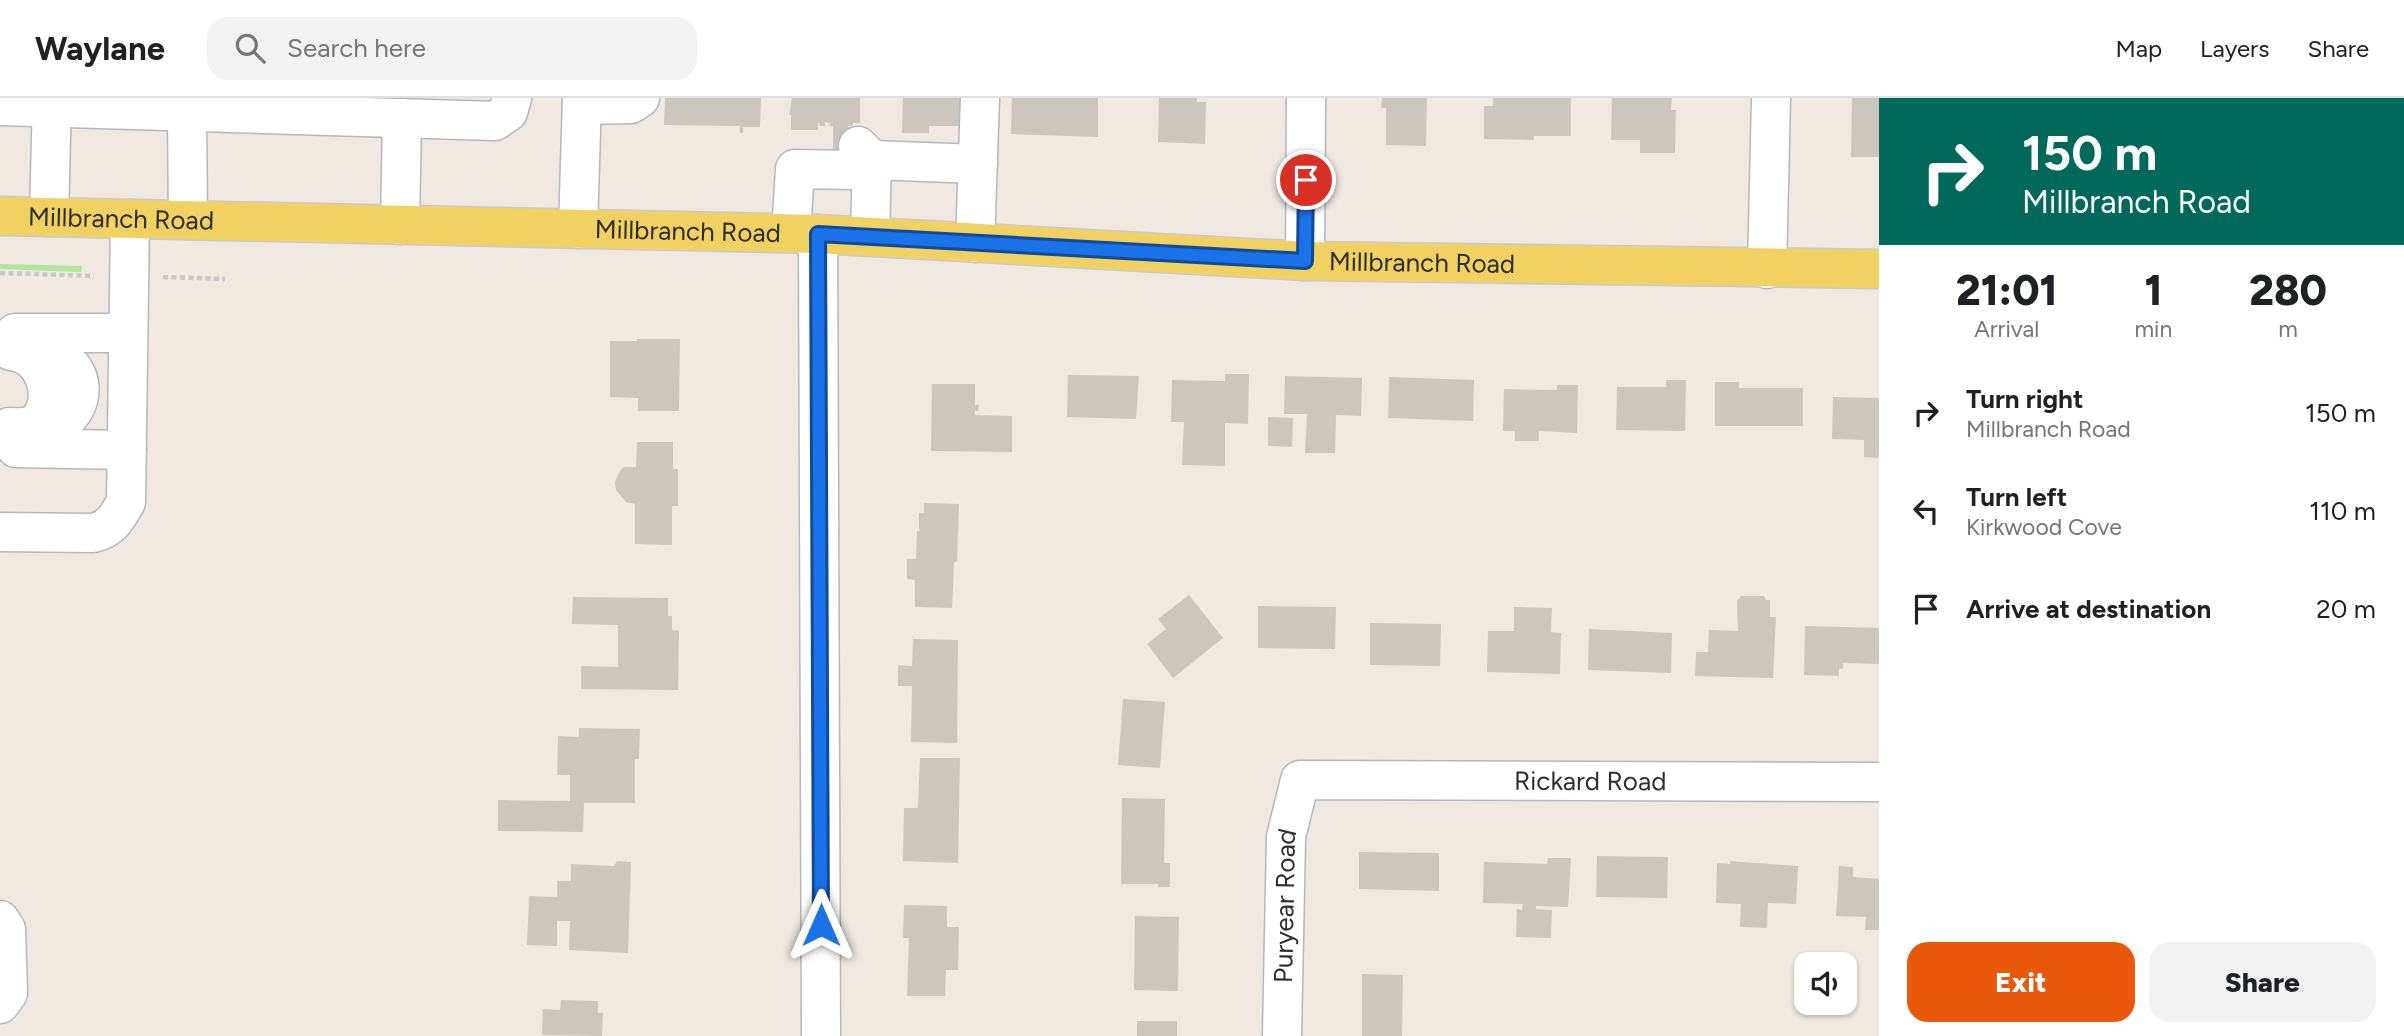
<!DOCTYPE html>
<html lang="en">
<head>
<meta charset="utf-8">
<style>
  body { margin:0; font-family:Figtree,sans-serif; background:#f2f2f2; color:#202124; height:100vh; display:flex; flex-direction:column; font-size:26px; white-space:nowrap }
  * { box-sizing:border-box; margin:0 }
  p { font-size:23px; color:#757577 }
  .icon { flex:none; width:38px; height:38px; fill:none; stroke:currentColor; stroke-width:2; stroke-linecap:round; stroke-linejoin:round }
  .map { position:relative; flex:1; overflow:hidden }
  .sheet { display:flex; flex-direction:column; background:#fff; width:525px }
  .sheet>* { flex:none }
  .hud { background:#00695c; color:#fff; overflow:hidden }
  .controls { position:absolute; left:1794px; top:854px; display:grid; gap:14px }
  .controls a { display:grid; place-items:center; width:63px; height:63px; border-radius:14px; background:#fff; box-shadow:0 2px 5px #0004; font-size:35px }
  .pin { position:absolute; display:grid; place-items:center; width:60px; height:60px; color:#fff; margin:-30px; border:4px solid #fff; border-radius:50%; box-shadow:0 2px 7px #0007 }
  .me { position:absolute; width:77px; margin:-38px; rotate:0deg; stroke-linejoin:round; filter:drop-shadow(0 0 5px #0008) }
  .turn { display:flex; align-items:center; gap:24px; height:147px; padding:0 28px; font-size:32px }
  .turn .icon { width:91px; height:91px; stroke-width:2.5 }
  .turn b { display:block; font-size:49px; line-height:60px }
  .eta { display:flex; justify-content:space-evenly; align-items:center; height:119px; text-align:center }
  .eta b { font-size:42px; font-weight:800; line-height:49px }
  .primary-button { display:flex; gap:14px; margin-top:auto; padding:14px 28px }
  .primary-button a { flex:1; height:80px; border-radius:21px; background:#ea580c; color:#fff; font-size:28px; font-weight:800; line-height:80px; text-align:center }
  .primary-button a+a { background:#f2f2f2; color:#202124 }
  ul { padding:0; list-style:none }
  li { display:flex; align-items:center; gap:21px; height:98px; padding:0 28px }
  li div { flex:1 }
  li b { display:block; font-size:26px }
  li em { font-style:normal }
  header { display:flex; align-items:center; gap:42px; box-sizing:border-box; height:98px; padding:0 35px; background:#fff; border-bottom:2px solid #e0e0e0 }
  header strong { font-size:33px }
  nav { display:flex; gap:38px; margin-inline-start:auto; font-size:24px }
  .search { width:490px; height:63px; background:#f2f2f2; display:flex; align-items:center; gap:18px; box-sizing:border-box; padding:0 24px; border-radius:21px; color:#757577; font-size:26px }
  main { display:flex; flex:1; min-height:0 }
  .map>svg:first-child { display:block }
  .green { fill:#b6e59e }
  .building { fill:#cbc7bf }
  .lines { fill:none; stroke-linecap:round; stroke-linejoin:round }
  .minor-tunnel { stroke:#c8c4bd; stroke-width:38; stroke-dasharray:38 19; stroke-linecap:butt }
  .minor-casing { stroke:#b4b7c1; stroke-width:41 }
  .major-casing { stroke:#c9c9c9; stroke-width:41 }
  .path { stroke:#c9c9c9; stroke-width:4.5; stroke-dasharray:5 3.5; stroke-linecap:butt }
  .minor { stroke:#fff; stroke-width:38 }
  .major { stroke:#f2d163; stroke-width:38 }
  .route-casing { stroke:#114b97; stroke-width:18 }
  .route { stroke:#1a73e8; stroke-width:12 }
  .labels { text-anchor:middle; stroke-width:7; stroke-linejoin:round; paint-order:stroke }
  .street-label { font-size:26px; fill:#2e2e2e; stroke:#fff }
</style>
</head>
<body>
<header>
<strong>Waylane</strong>
<div class="search"><svg class="icon" aria-label="search" viewBox="0 0 24 24"><circle cx="10" cy="10" r="6"/><path d="M15 15l6 6"/></svg>Search here</div>
<nav><a>Map</a><a>Layers</a><a>Share</a></nav>
</header>
<main>
<div class="map">
<svg width="1879" height="938" viewBox="0 0 1879 938">
  <rect width="100%" height="100%" fill="#efe9e1"/>
  <!-- green -->
  <path class="green" d="M0 166 82 168 81 174 0 171Z"/>
  <!-- building -->
  <g class="building">
    <path d="M665 0H761L760 29H743V35H740V28L664 27Z"/>
    <path d="M792 0H860V25H853V28H848V60L833 58V28H829L830 25 825 24V28H820L818 24V32H791V17H789Z"/>
    <path d="M903 0H970L969 28H929V35H902Z"/>
    <path d="M1012 0H1098V39L1011 36Z"/>
    <path d="M1159 0H1197V4H1206L1205 46 1158 44Z"/>
    <path d="M1382 0H1427L1426 48 1386 47V10H1381Z"/>
    <path d="M1493 0H1571V38H1534V42L1484 41V8H1493Z"/>
    <path d="M1612 0H1672L1671 12H1676L1675 55H1640V42H1611Z"/>
    <path d="M1852 0H1879V59H1851Z"/>
    <path d="M637 241H680L679 313H638V300L610 299V243H637Z"/>
    <path d="M1225 276H1249L1248 326 1225 325V368L1182 367 1184 324H1171L1172 282 1225 283Z"/>
    <path d="M1068 277 1139 278 1136 321 1067 319Z"/>
    <path d="M1285 278 1362 280 1361 318 1336 317 1335 355H1305L1307 316H1284Z"/>
    <path d="M1389 279 1474 282 1473 323 1388 320Z"/>
    <path d="M1666 282H1686L1685 333 1616 332 1617 289H1666Z"/>
    <path d="M1715 284H1739V290H1803V328H1715Z"/>
    <path d="M932 286H975V307H979L978 313H975V317L1012 318V354L931 353Z"/>
    <path d="M1557 287H1578L1577 335 1539 333V343H1515V333H1503L1504 291 1557 292Z"/>
    <path d="M1833 299 1879 300V360L1864 359V342L1832 341Z"/>
    <path d="M1268 319 1293 320 1292 349 1268 348Z"/>
    <path d="M637 344H673V371H678V408H672V447L635 446V406L626 404 616 392 615 384 620 373 624 369H636Z"/>
    <path d="M924 405 959 406 957 463 954 465 952 510 915 509V482L907 481V461H916L917 433H919V415H924Z"/>
    <path d="M1189 497 1223 540 1173 580 1147 546 1166 531 1158 521Z"/>
    <path d="M1741 498H1764L1766 502H1770V519H1776L1773 580 1695 578 1696 554H1708L1709 532 1738 533 1737 503Z"/>
    <path d="M573 499 668 500V518H672V532L679 533 678 592 581 591V568L618 569V527L572 526Z"/>
    <path d="M1258 508 1336 509 1335 551 1258 550Z"/>
    <path d="M1514 509 1552 510 1551 534 1561 535 1560 576 1487 574 1488 533H1514Z"/>
    <path d="M1370 525 1441 526 1440 568 1370 567Z"/>
    <path d="M1805 528 1879 530V566L1843 565V570L1839 571V578L1804 577Z"/>
    <path d="M1589 531 1672 535 1671 575 1588 572Z"/>
    <path d="M913 541 958 542 957 645 911 644 912 588H898V567L912 568Z"/>
    <path d="M1123 601 1165 604 1160 670 1118 667Z"/>
    <path d="M579 630 640 631 639 661H635V705H584L583 734 498 733V702L570 703V677H557L558 638 579 639Z"/>
    <path d="M920 660H960L958 765 903 763 904 710H918Z"/>
    <path d="M1122 700 1165 701 1164 765H1170V789H1158V786H1121Z"/>
    <path d="M1359 754 1439 755V793L1359 791Z"/>
    <path d="M1597 758 1668 759 1667 800 1596 799Z"/>
    <path d="M1548 760H1571L1568 809 1536 808V811L1552 812 1551 840 1516 839 1517 811 1522 812 1523 806 1483 805 1484 764 1547 766Z"/>
    <path d="M617 763 631 764 628 855 569 852 570 823H557V848L527 847 529 798 557 799V783H571V766L614 768Z"/>
    <path d="M1730 763 1798 768 1796 806 1768 805 1767 830 1740 829 1741 806 1716 805 1717 765 1730 766Z"/>
    <path d="M1839 768 1853 769V779L1879 781V832H1865L1866 819 1836 818Z"/>
    <path d="M904 807 947 808V829H959L958 872H946L945 898H907L909 840H903Z"/>
    <path d="M1135 818 1179 819 1178 893 1134 892Z"/>
    <path d="M1362 876 1403 877 1402 938H1362Z"/>
    <path d="M561 902 598 903V915H603L602 938 542 937 543 911 560 912Z"/>
    <rect x="1137" y="923" width="40" height="15"/>
  </g>
  <g class="lines">
    <!-- minor-tunnel -->
    <path class="minor-tunnel" d="M833 47 848 48"/>
    <!-- minor casing -->
    <g class="minor-casing">
      <g id="minor">
        <path d="M582 7 631 6 640 0"/>
        <path d="M0 8 495 23 508 14 512 0"/>
        <path d="M187 14 188 122"/>
        <path d="M858 48 872 62 870 138"/>
        <path d="M49 119 52 0"/>
        <path d="M400 127 402 20"/>
        <path d="M578 131 582 0"/>
        <path d="M791 135 795 71 856 72 872 62 978 66"/>
        <path d="M818 136 821 938"/>
        <path d="M975 145 980 0"/>
        <path d="M1305 163 1306 0"/>
        <path d="M1767 171 1771 0"/>
        <path d="M15 235H128"/>
        <path d="M20 254C34 254 50 254 62 261 89 277 83 315 57 326 48 330 34 329 24 329"/>
        <path d="M9 329C18 329 29 331 36 325 60 303 45 256 11 253"/>
        <path d="M16 350 127 352"/>
        <path d="M0 434 93 435C111 431 117 420 126 404L130 121"/>
        <path d="M0 822 6 831 8 895 0 906"/>
        <path id="s1" d="M1282 938 1286 739 1300 682 1879 684"/>
      </g>
    </g>
    <!-- major casing -->
    <g class="major-casing">
      <g id="major">
        <path id="s2" d="M0 118 818 136 1305 163 1879 171"/>
      </g>
    </g>
    <!-- path -->
    <g class="path">
      <path d="M0 175 94 178"/>
      <path d="M163 179 225 181"/>
    </g>
    <!-- minor -->
    <use href="#minor" class="minor"/>
    <!-- major -->
    <use href="#major" class="major"/>
  </g>
  <g class="lines">
    <!-- route casing -->
    <g class="route-casing">
      <path id="route" d="M821 827 818 136 1305 163 1306 82"/>
    </g>
    <!-- route -->
    <use href="#route" class="route"/>
  </g>
  <g class="labels">
    <!-- street labels -->
    <g class="street-label">
      <text dy="9" stroke="none"><textPath href="#s2" startOffset="121">Millbranch Road</textPath></text>
      <text dy="9" stroke="none"><textPath href="#s2" startOffset="688">Millbranch Road</textPath></text>
      <text dy="9" stroke="none"><textPath href="#s2" startOffset="1423">Millbranch Road</textPath></text>
      <text dy="9" stroke="none"><textPath href="#s1" startOffset="548">Rickard Road</textPath></text>
      <text dy="9" stroke="none"><textPath href="#s1" startOffset="130">Puryear Road</textPath></text>
    </g>
  </g>
</svg>
<div class="controls">
<a><svg class="icon" aria-label="sound" viewBox="0 0 24 24"><path d="M4 9h4l5-4v14l-5-4H4zM17 9q2 3 0 6"/></svg></a>
</div>
<div class="pin" style="left:1306px;top:82px;background:#d93025"><svg class="icon" aria-label="arrive" viewBox="0 0 24 24"><path d="M6 21V4h12l-3 4 3 4H6"/></svg></div>
<svg class="me" style="left:821px;top:827px" viewBox="-20 -20 40 40"><path d="M0-17L14 15 0 8-14 15z" fill="#1a73e8" stroke="#fff" stroke-width="4"/></svg>
</div>
<section class="sheet">
<div class="hud">
<div class="turn"><svg class="icon" aria-label="right" viewBox="0 0 24 24"><path d="M7 20v-9h11M14 6l5 5-5 5"/></svg><div><b>150 m</b>Millbranch Road</div></div>
</div>
<div class="eta">
<div><b>21:01</b><p>Arrival</p></div>
<div><b>1</b><p>min</p></div>
<div><b>280</b><p>m</p></div>
</div>
<ul>
<li><svg class="icon" aria-label="right" viewBox="0 0 24 24"><path d="M7 20v-9h11M14 6l5 5-5 5"/></svg><div><b>Turn right</b><p>Millbranch Road</p></div><em>150 m</em></li>
<li><svg class="icon" aria-label="left" viewBox="0 0 24 24"><path d="M17 20v-9H6M10 6l-5 5 5 5"/></svg><div><b>Turn left</b><p>Kirkwood Cove</p></div><em>110 m</em></li>
<li><svg class="icon" aria-label="arrive" viewBox="0 0 24 24"><path d="M6 21V4h12l-3 4 3 4H6"/></svg><div><b>Arrive at destination</b></div><em>20 m</em></li>
</ul>
<div class="primary-button"><a>Exit</a><a>Share</a></div>
</section>
</main>
</body>
</html>
